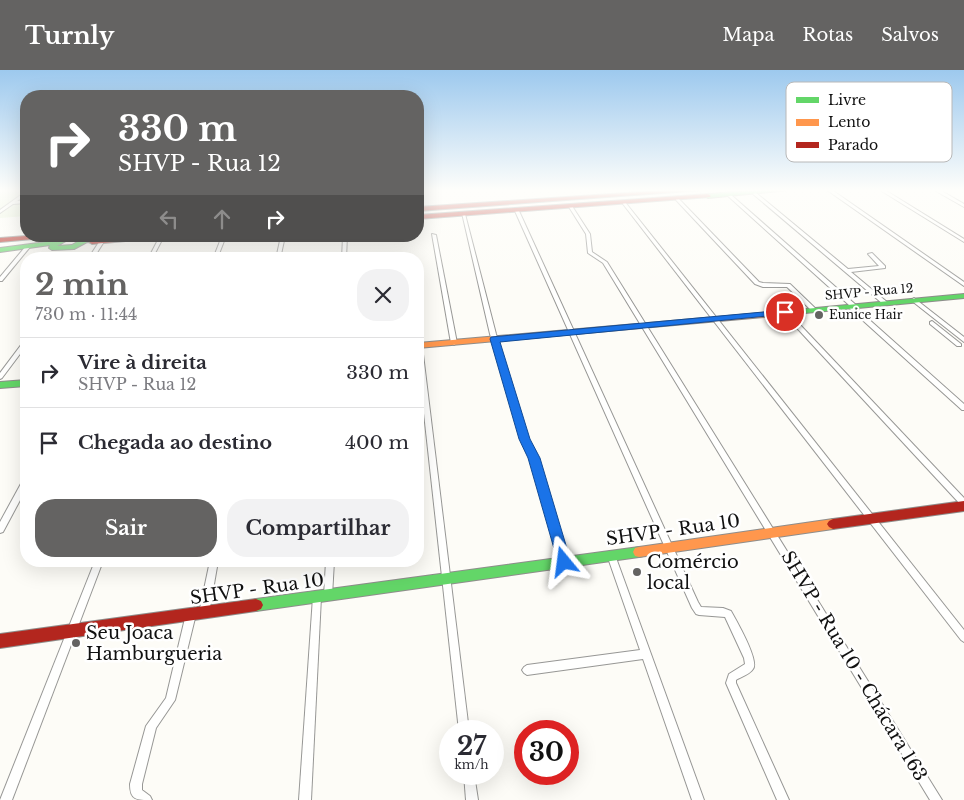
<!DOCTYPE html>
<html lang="pt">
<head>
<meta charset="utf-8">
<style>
  body { margin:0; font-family:"Libre Baskerville",serif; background:#f2f2f3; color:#2b2b33; height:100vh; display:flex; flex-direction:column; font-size:19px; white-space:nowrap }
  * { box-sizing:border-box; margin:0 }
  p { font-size:16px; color:#7c7c81 }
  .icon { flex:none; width:28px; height:28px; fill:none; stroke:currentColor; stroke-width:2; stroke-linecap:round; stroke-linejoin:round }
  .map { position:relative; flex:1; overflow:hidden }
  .side { position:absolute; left:20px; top:182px; width:404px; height:315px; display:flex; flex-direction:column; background:#fff; border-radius:20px; box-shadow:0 5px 20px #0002 }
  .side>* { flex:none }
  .guide { position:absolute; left:20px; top:20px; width:404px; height:152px; border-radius:20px; box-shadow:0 5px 20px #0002; background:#646362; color:#fff; overflow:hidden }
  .speed { position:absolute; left:439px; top:650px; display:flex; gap:10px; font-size:25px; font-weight:700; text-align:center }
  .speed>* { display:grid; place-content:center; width:65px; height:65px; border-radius:50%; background:#fff; box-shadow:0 5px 20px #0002; line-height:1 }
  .speed small { font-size:12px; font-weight:400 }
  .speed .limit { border:8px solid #d22; background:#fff; color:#111 }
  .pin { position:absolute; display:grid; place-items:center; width:42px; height:42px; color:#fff; margin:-21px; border:2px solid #fff; border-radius:50%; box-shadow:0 1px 5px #0007 }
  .me { position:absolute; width:55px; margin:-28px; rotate:344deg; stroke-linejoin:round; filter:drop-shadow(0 0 4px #0008) }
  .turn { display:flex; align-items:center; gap:18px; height:105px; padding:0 15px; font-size:22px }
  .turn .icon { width:65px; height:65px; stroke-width:2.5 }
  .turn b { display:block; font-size:35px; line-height:42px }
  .lanes { display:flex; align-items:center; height:48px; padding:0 15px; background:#0003; justify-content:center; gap:25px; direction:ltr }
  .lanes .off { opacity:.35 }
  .round { display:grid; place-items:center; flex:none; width:52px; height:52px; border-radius:20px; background:#f2f2f3 }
  .head { display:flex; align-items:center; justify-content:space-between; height:85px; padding:0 15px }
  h1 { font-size:30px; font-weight:800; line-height:38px; color:#646362 }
  .cta { display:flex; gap:10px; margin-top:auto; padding:10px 15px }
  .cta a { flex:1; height:58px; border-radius:20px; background:#646362; color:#fff; font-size:20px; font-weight:800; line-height:58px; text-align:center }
  .cta a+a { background:#f2f2f3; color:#2b2b33 }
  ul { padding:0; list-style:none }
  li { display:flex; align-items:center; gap:15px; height:70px; padding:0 15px; border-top:1px solid #e1e1e2 }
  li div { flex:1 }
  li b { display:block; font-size:19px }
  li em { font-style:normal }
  header { display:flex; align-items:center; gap:30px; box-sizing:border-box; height:70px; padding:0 25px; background:#646362; color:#fff }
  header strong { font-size:24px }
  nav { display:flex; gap:28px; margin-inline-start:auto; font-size:18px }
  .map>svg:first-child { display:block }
  .green { fill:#e7f3d7 }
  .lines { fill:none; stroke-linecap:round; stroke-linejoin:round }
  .street-casing { stroke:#979795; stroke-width:2 }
  .fast-casing { stroke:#8e8d8b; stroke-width:2 }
  .slow-casing { stroke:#8e8d8b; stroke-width:2 }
  .jam-casing { stroke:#8e8d8b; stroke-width:2 }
  .street { fill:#fffffe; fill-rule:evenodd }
  .fast { fill:#63d668; fill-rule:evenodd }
  .slow { fill:#ff974d; fill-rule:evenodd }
  .jam { fill:#b3261e; fill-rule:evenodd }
  .route { fill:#1a73e8; stroke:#114b97 }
  .poi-dot { fill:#646362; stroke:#fff; stroke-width:2 }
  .labels { text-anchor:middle; stroke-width:5; stroke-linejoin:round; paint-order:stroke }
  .far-street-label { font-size:12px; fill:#111; stroke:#fff }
  .far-poi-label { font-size:12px; fill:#111; stroke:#fff; text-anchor:start }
  .near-street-label { font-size:18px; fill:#111; stroke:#fff }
  .near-poi-label { font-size:18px; fill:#111; stroke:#fff; text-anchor:start }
  .key { fill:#fff; stroke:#b8b8b8; stroke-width:1 }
  .key-label { font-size:14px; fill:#111 }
</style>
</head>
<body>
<header>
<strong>Turnly</strong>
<nav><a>Mapa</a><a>Rotas</a><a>Salvos</a></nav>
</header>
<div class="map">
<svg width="964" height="730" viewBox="0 0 964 730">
  <rect width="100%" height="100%" fill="#fdfcf7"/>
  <!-- green -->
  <path class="green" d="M0 120H26V146L0 148Z"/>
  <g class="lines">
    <!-- street casing -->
    <g class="street-casing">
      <g id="street">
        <path d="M827 120H832L964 212V216Z"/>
        <path d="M880 120H885L964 169V172Z"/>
        <path d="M934 120H940L964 134V137Z"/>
        <path d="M25 122H26V125L17 131H26V133L13 134 0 143V140Z"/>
        <path d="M753 122H755L848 199 879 196 868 184 872 183 885 196V198L851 202 887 232V234H883L753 124Z"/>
        <path d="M728 124H730L856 235 857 236 855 237 964 334V340H962L848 237 847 236 849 235 728 126Z"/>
        <path d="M676 128H678L759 212 763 213 790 214 816 239V241H812L787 217H763L755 214 676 130Z"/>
        <path d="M623 132H625L964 560V572L961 570 623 134Z"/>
        <path d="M570 136H572L590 164 592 182 607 192 942 730H930L614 211 603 193 588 183 586 164 569 137Z"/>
        <path d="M516 140 519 141 698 532 701 537 723 538 731 541C736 550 760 591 753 599 750 604 741 607 736 610V613L789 730H777L726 613 729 604 745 594 744 588 725 547 699 545 696 544 692 538 515 141Z"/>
        <path d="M462 143 465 144 496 264 527 369 538 388 568 492 567 495 564 496 561 495 560 492 530 388 521 369 490 264Z"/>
        <path d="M432 164 436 165 457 273 454 275 451 273Z"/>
        <path d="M160 166H164L152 189H148Z"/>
        <path d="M222 166H226L217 189H213Z"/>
        <path d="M281 166H285L280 189H276Z"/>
        <path d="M343 166H347L346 189H342Z"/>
        <path d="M101 169 105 170 93 189H88Z"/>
        <path d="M26 176 30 177 2 211H0V207Z"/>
        <path d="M914 228 964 267V272L912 231 911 230Z"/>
        <path d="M785 240 787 241 964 428V436L961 435 783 243V241Z"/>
        <path d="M932 251 961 274V276H957L930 254V252Z"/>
        <path d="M26 270V276L2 308 0 309V303L24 271Z"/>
        <path d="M419 274 422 276 469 661H459L418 289V275Z"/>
        <path d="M26 409V419L3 462 0 463V452L23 410Z"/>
        <path d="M611 481 614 482 615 485 704 730H692L643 589 527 605 524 603 522 600 524 597 527 595 640 580 607 485 608 482Z"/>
        <path d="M95 491H103L12 730H0Z"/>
        <path d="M210 491H218L209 543 207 546 204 547 201 546 199 543Z"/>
        <path d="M326 491H334L332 526 331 529 328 530 325 529 324 526Z"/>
        <path d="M317 523 320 524 321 527 311 730H299L313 527 314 524Z"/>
        <path d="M191 540 194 541 196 544 175 630 156 658 142 714V720L150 726 152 730C136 730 130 730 130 714L146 656 166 628 186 544 188 541Z"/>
        <path d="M464 704H474L478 730H466Z"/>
      </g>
    </g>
    <!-- fast casing -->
    <g class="fast-casing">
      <g id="fast">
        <path d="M758 120H789L708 128 705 126 708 124Z"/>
        <path d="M66 167 86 168 101 171 98 173 87 172 74 179 52 180 49 178 50 175 0 182V178L54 171ZM66 171H79L72 175 57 176Z"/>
        <path d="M964 224V228L773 246 769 244 773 242Z"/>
        <path d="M26 310V316L0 318V312Z"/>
        <path d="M639 477 643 478 645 482 643 486 639 487 256 541 251 539 249 535 251 531 256 529Z"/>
      </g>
    </g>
    <!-- slow casing -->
    <g class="slow-casing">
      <g id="slow">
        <path d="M773 242 777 244 776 246 418 278V273Z"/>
        <path d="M833 449 837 451 839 454 837 457 833 459 639 487 635 486 633 482 635 478 639 477Z"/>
      </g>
    </g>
    <!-- jam casing -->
    <g class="jam-casing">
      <g id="jam">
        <path d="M668 120H703L418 141V137Z"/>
        <path d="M708 124 711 126 710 127 418 149V145Z"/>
        <path d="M26 166H47L44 168 0 172V168Z"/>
        <path d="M85 166H95L85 170H81V168Z"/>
        <path d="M134 166H162L159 168 92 174 89 172 92 170Z"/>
        <path d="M964 431V441L833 459 829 457 827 454 829 451 833 449Z"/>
        <path d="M256 529 261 531 263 535 261 539 256 541 0 578V564Z"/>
      </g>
    </g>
    <!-- street -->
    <use href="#street" class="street"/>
    <!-- fast -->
    <use href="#fast" class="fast"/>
    <!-- slow -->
    <use href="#slow" class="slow"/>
    <!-- jam -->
    <use href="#jam" class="jam"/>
  </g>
  <!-- sky -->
  <linearGradient id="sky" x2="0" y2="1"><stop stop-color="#9dc9ee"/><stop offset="0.54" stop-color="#fefefb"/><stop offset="1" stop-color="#fefefb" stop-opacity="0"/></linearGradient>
  <rect width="964" height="223" fill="url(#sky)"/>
  <!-- route -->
  <path class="route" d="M785 240 788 241V244L500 272 530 369 540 388 571 492 569 496 564 498 559 496 528 388 519 369 490 269 491 267Z"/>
  <!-- markers -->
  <g class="poi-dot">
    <circle cx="819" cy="245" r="5"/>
    <circle cx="637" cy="502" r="5"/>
    <circle cx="76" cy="573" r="5"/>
  </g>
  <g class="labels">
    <!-- far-street labels -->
    <g class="far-street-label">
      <text transform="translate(869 222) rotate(-5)" y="4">SHVP - Rua 12</text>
    </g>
    <!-- far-poi labels -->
    <g class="far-poi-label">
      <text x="829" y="249">Eunice Hair</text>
    </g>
    <!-- near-street labels -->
    <g class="near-street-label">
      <text transform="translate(673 460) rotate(-8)" y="6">SHVP - Rua 10</text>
      <text transform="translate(257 519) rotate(-8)" y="6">SHVP - Rua 10</text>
      <text transform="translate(854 596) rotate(59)" y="6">SHVP - Rua 10 - Chácara 163</text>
    </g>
    <!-- near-poi labels -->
    <g class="near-poi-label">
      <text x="647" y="498">Comércio<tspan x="647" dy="21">local</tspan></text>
      <text x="86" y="569">Seu Joaca<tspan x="86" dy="21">Hamburgueria</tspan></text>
    </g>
  </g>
  <!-- legend -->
  <rect x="786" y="12" width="166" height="80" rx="8" class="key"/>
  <rect x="796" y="27" width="23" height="6" fill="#63d668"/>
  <rect x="796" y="49" width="23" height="7" fill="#ff974d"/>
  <rect x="796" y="72" width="23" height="6" fill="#b3261e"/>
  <g class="key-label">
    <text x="828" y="35">Livre</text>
    <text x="828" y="57">Lento</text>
    <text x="828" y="80">Parado</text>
  </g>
</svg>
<div class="speed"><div>27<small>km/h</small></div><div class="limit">30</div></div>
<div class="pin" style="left:785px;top:242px;background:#d93025"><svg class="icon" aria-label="arrive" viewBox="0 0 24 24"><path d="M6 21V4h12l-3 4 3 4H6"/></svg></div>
<svg class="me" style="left:564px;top:492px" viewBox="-20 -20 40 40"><path d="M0-17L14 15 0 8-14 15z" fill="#1a73e8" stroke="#fff" stroke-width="4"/></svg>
<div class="guide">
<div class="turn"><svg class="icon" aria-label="right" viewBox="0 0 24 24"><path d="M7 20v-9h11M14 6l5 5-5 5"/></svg><div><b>330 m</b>SHVP - Rua 12</div></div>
<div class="lanes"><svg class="icon off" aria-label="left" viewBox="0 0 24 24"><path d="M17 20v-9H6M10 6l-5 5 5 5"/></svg><svg class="icon off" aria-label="ahead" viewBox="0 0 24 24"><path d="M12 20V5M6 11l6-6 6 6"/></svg><svg class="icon" aria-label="right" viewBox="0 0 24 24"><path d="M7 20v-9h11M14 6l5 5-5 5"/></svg></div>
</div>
<section class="side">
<div class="head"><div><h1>2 min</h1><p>730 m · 11:44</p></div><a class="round"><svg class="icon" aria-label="close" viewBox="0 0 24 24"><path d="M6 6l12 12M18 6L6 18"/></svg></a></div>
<ul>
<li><svg class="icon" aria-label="right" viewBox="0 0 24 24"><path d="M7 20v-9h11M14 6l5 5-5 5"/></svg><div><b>Vire à direita</b><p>SHVP - Rua 12</p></div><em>330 m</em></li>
<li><svg class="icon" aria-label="arrive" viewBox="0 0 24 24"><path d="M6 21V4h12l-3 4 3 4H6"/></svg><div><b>Chegada ao destino</b></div><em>400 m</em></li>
</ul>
<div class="cta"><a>Sair</a><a>Compartilhar</a></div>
</section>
</div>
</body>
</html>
